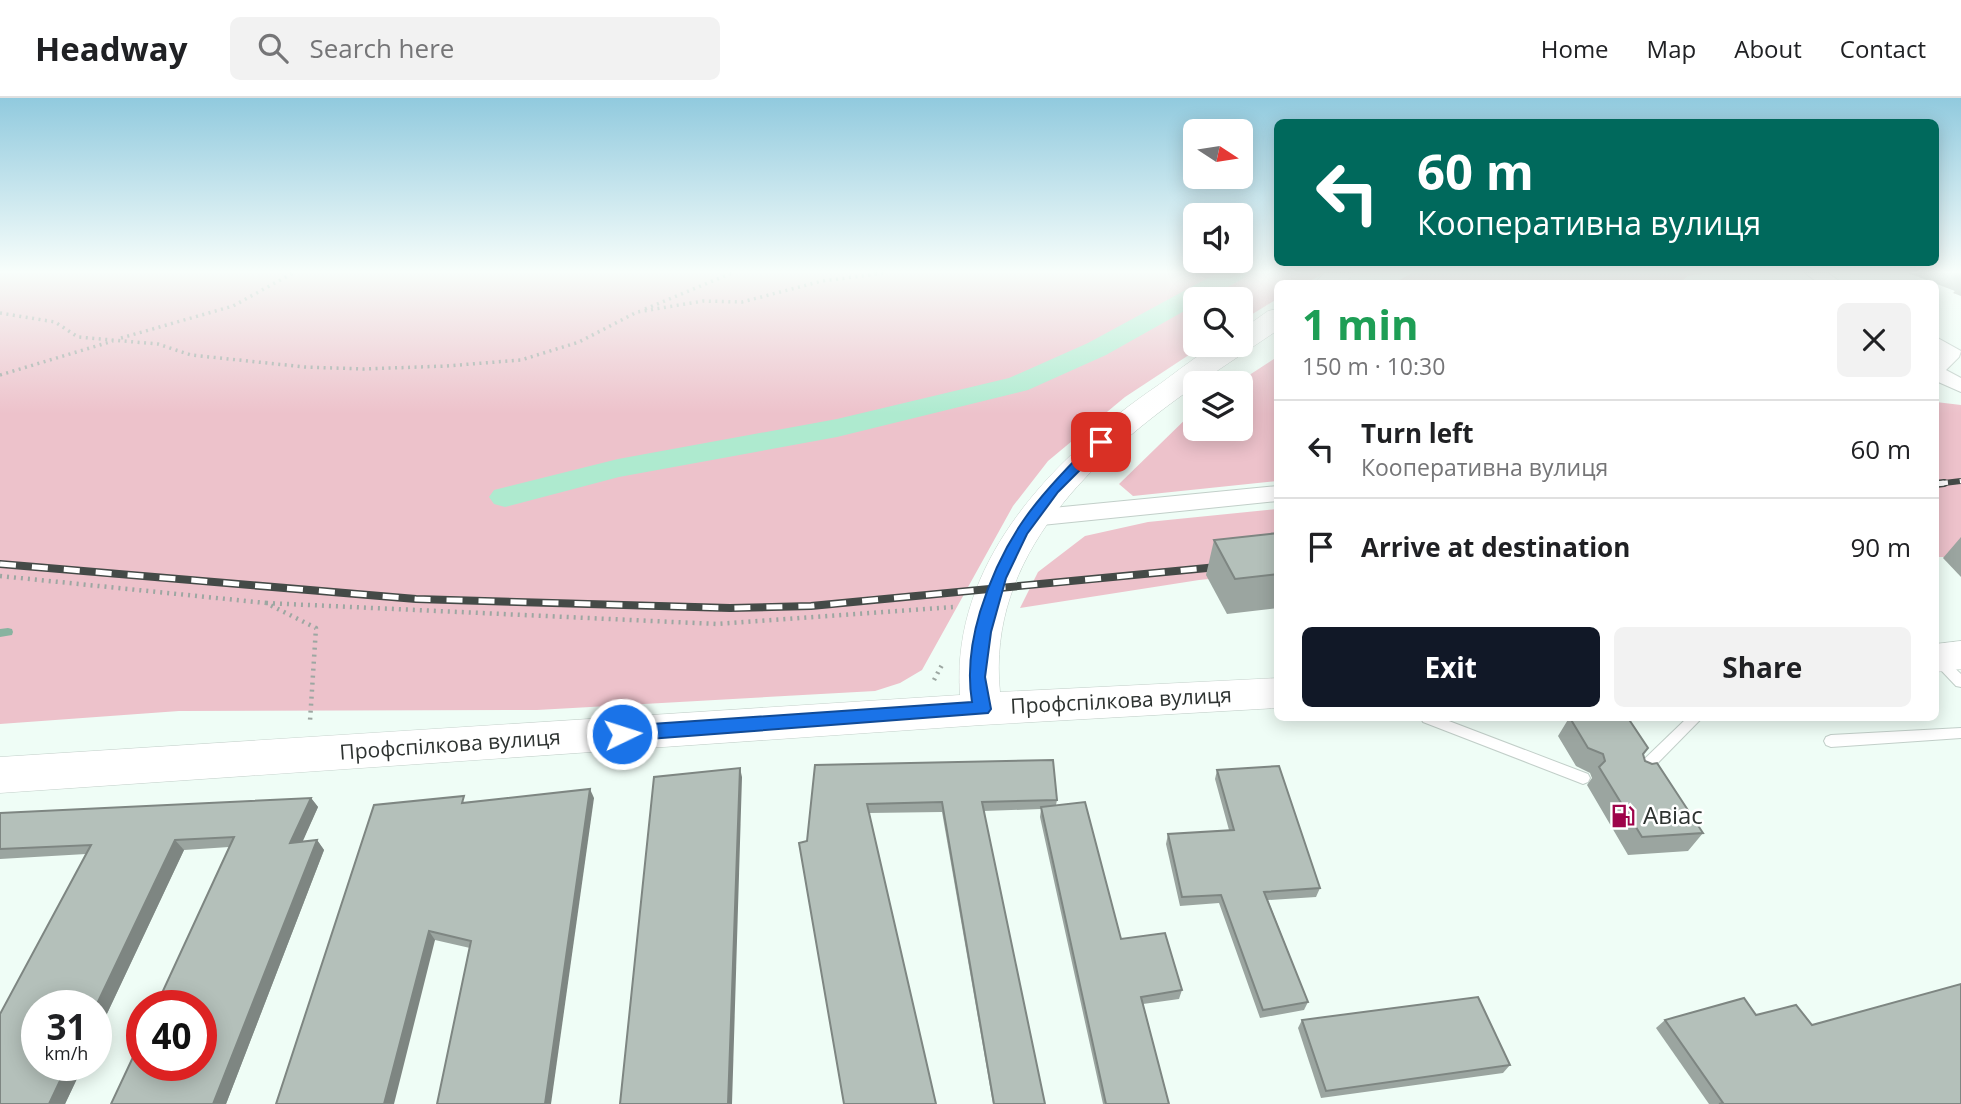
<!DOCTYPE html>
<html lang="en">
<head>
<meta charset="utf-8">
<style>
  body { margin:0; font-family:"Open Sans",sans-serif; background:#f2f2f2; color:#202124; height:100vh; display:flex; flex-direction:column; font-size:26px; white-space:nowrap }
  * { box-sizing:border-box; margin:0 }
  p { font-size:23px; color:#757577 }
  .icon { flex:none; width:38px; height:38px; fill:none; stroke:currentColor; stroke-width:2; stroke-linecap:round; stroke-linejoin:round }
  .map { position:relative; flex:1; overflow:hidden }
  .details { position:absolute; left:1274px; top:182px; width:665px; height:441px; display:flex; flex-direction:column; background:#fff; border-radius:10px; box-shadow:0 4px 18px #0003 }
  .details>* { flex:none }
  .hud { position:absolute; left:1274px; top:21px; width:665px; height:147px; border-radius:10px; box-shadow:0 4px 18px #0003; background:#00695c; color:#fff; overflow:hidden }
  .needle { width:46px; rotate:102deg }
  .fabs { position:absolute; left:1183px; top:21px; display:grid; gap:14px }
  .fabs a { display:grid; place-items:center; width:70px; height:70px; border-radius:10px; background:#fff; box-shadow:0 4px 18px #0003; font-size:35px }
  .speed { position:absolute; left:21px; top:892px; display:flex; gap:14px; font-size:35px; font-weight:700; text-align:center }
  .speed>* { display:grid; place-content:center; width:91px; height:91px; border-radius:50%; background:#fff; box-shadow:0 4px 18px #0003; line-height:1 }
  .speed small { font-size:18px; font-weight:400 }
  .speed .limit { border:10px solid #d22; background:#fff; color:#111 }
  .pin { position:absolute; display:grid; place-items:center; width:60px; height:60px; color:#fff; margin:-30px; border-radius:14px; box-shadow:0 4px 10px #0006 }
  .me { position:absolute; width:77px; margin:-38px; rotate:86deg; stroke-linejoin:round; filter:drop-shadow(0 0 5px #0008) }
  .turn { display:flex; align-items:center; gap:24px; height:147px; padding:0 28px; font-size:32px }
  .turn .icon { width:91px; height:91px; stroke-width:2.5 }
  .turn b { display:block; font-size:49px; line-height:60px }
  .round { display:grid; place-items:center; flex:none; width:74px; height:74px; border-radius:10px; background:#f2f2f2 }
  .head { display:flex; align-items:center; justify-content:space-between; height:119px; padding:0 28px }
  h1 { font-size:42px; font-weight:700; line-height:52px; color:#1e9e55 }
  .cta { display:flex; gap:14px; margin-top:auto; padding:14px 28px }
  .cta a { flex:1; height:80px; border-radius:10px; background:#111827; color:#fff; font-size:28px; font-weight:700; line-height:80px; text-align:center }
  .cta a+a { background:#f2f2f2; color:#202124 }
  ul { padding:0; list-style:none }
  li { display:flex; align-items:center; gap:21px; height:98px; padding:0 28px; border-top:2px solid #e0e0e0 }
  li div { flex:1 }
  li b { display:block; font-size:26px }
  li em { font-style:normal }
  header { display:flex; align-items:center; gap:42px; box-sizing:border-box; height:98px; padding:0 35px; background:#fff; border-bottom:2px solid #e0e0e0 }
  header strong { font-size:33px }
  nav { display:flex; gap:38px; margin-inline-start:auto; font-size:24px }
  .search { width:490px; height:63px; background:#f2f2f2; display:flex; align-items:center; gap:18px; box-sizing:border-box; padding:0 24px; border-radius:10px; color:#757577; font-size:26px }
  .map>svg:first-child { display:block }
  .green { fill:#edc2cb }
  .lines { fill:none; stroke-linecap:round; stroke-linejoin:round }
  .stream { fill:#88b3a0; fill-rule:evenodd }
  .canal { fill:#aeeacf; fill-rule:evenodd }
  .lane-casing { stroke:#c2cfc9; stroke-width:2 }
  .street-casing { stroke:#c2cfc9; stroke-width:2 }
  .secondary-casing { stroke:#c2cfc9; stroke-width:1 }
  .path-far1 { stroke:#9da7a2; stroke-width:3.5; stroke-dasharray:2 4.5; stroke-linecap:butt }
  .path { stroke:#9da7a2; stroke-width:4.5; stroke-dasharray:2 5; stroke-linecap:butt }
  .lane { fill:#fff; fill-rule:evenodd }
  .street { fill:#fff; fill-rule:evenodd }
  .secondary { fill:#fff; fill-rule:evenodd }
  .rail-far1-casing { stroke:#444a47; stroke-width:6 }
  .rail-casing { stroke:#444a47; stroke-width:8 }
  .rail-far1 { stroke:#fff; stroke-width:4.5; stroke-dasharray:12; stroke-linecap:butt }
  .rail { stroke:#fff; stroke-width:5; stroke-dasharray:16; stroke-linecap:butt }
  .wall { fill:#9ba5a0 }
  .shaded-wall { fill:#7e8682 }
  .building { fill:#b4c0ba; stroke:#7e8682; stroke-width:2 }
  .route { fill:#1a73e8; stroke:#114b97; stroke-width:2 }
  .labels { text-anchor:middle; stroke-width:5; stroke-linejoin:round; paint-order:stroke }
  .street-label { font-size:21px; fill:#2e3331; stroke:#fff }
  .near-poi-label { font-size:24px; fill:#2e3331; stroke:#fff; text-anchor:start }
</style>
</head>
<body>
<header>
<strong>Headway</strong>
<div class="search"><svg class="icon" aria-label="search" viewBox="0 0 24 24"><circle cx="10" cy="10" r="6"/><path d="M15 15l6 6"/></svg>Search here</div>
<nav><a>Home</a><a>Map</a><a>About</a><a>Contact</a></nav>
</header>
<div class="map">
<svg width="1961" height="1006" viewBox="0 0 1961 1006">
  <rect width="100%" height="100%" fill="#effdf6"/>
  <!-- green -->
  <g class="green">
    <path d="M0 175H1325L1306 185 1278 186 1277 201 1241 223V201H1195V247H1204L1125 299 1048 363 1013 408 922 572 900 585 875 593 537 612 179 613 0 626Z"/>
    <path d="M1412 175H1706L1688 178 1678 186 1394 185Z"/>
    <path d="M1277 259V383L1133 398 1119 386 1195 312V331H1241V285H1237Z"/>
    <path d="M1936 304 1961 307V459H1936Z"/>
    <path d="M1277 411V474L1199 482 1020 510 1038 474 1085 438 1148 424Z"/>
  </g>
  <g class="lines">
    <!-- stream -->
    <path class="stream" d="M8 530 12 531 13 534 12 537 0 539V531Z"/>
    <!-- canal -->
    <path class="canal" d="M1217 175H1247L1244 180 1206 201H1195V207L1106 257 1028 292 837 339 619 379 505 409 494 406 489 399 494 392 618 361 837 321 1009 280 1088 245Z"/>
    <!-- lane casing -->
    <g class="lane-casing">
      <g id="lane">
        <path d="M1939 558 1944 560 1961 576V589L1956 588 1936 567V559Z"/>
        <path d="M1421 620H1441L1588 676 1590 680 1588 684 1583 686 1578 684 1423 624Z"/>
        <path d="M1687 620H1702L1644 679 1639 681 1634 679 1632 675 1634 671Z"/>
        <path d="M1961 630V640L1831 649 1826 647 1824 643 1826 639 1831 637Z"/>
      </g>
    </g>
    <!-- street casing -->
    <g class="street-casing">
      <g id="street">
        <path d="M1805 175H1828L1843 186H1820Z"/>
        <path d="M1936 239 1961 253 1959 259 1946 272 1961 280V294L1936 283V259L1939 256 1936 253Z"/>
        <path d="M1278 388V403L1032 428 1023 426 1020 420 1023 414 1032 412Z"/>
      </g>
    </g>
    <!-- secondary casing -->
    <g class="secondary-casing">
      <g id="secondary">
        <path d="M1325 175H1355L1344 186H1313Z"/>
        <path d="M1278 211V232L1199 285H1195V288C1094 359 986 457 1000 594L1278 580V610L982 627 0 695V659L960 597C950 463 1056 357 1157 288 1170 279 1207 249 1219 247 1226 245 1234 247 1241 247V232L1268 213Z"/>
        <path d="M1961 543V571L1936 574V546Z"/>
      </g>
    </g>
    <!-- path-far1 -->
    <g class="path-far1">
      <path d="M645 211 732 175"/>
      <path d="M0 215 55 224 78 239 158 246 191 257 305 269 364 271 446 268 521 262 579 244 637 214 703 203 742 204 822 183 885 175"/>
      <path d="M121 240 233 208 293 175"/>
      <path d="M0 277 113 243"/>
    </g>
    <!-- path -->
    <g class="path">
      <path d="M0 478 266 505 316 530 310 623"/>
      <path d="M266 505 717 526 953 509"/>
      <path d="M934 582 943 565"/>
    </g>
    <!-- lane -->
    <use href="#lane" class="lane"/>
    <!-- street -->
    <use href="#street" class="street"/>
    <!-- secondary -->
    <use href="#secondary" class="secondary"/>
    <!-- rail-far1 casing -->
    <g class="rail-far1-casing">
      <path id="rail-far1" d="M1936 386 1961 383"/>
    </g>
    <!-- rail casing -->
    <g class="rail-casing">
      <g id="rail">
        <path d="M1936 386 1944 385"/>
        <path d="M0 466 416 501 730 510 811 508 1228 468"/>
      </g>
    </g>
    <!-- rail-far1 -->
    <use href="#rail-far1" class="rail-far1"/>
    <!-- rail -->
    <use href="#rail" class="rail"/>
  </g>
  <!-- wall -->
  <g class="wall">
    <path d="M1908 175H1961V198L1953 195 1955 193Z"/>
    <path d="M1278 435V510L1227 516 1206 477 1214 442Z"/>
    <path d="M1961 439V479L1943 460Z"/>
    <path d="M1569 620 1643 656 1645 663 1703 735 1688 753 1628 757 1587 687 1592 680 1590 675 1576 668 1558 638Z"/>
    <path d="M815 667 1057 702 1056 707 1121 841 1182 892 1179 901 1143 906 1169 1006H1103L1040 719 1041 711 984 713 1045 1006H993L942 714 869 715 807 743Z"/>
    <path d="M1217 672 1320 790 1316 799 1268 802 1308 904 1304 912 1260 920 1219 805 1180 808 1166 746 1168 736 1229 732 1215 681Z"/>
    <path d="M311 700 318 709 302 744 317 742 324 752 226 1006H111L229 749 184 752 96 939V908L37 968H83L65 1006H0L86 756 0 761V715Z"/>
    <path d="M594 700 470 850 435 842 276 1006 467 704Z"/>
    <path d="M1756 917 1812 927 1961 1006H1709L1656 930 1665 922Z"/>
    <path d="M1302 922 1510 967 1503 975 1321 1000 1298 930Z"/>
  </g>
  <!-- shaded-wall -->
  <g class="shaded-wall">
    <path d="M740 670 742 679 732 1006H728Z"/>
    <path d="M590 691 594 700 551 1006H545Z"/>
    <path d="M311 700 318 709 298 754 290 745Z"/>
    <path d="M175 742 184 752 96 939V908Z"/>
    <path d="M317 742 324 752 226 1006H213Z"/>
    <path d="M429 833 435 842 394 1006H384Z"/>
    <path d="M67 968H83L65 1006H49Z"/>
  </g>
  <!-- building -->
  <g class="building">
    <path d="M1278 435V476L1235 481 1214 442Z"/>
    <path d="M1570 620H1628L1648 650 1643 656 1645 663 1652 666 1657 665 1703 735 1642 739 1599 669 1605 663 1603 656 1588 650Z"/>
    <path d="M1053 662 1057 702 982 704 1045 1006H994L942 704 867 706 936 1006H844L799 745 807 743 815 667Z"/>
    <path d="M1279 668 1320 790 1264 794 1308 904 1263 912 1221 797 1182 799 1168 736 1234 732 1217 672Z"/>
    <path d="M740 670 728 1006H620L654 679Z"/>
    <path d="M590 691 545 1006H437L471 843 429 833 384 1006H276L374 707 464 698 462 705Z"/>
    <path d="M311 700 290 745 317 742 213 1006H111L142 940V968H201V908H156L234 739 175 742 96 908H37V968H67L49 1006H0V916L91 747 0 751V715Z"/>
    <path d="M1085 704 1121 841 1165 835 1182 892 1141 899 1169 1006H1106L1041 709Z"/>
    <path d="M1961 886V1006H1719L1723 1005 1665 922 1744 900 1756 917 1796 907 1812 927Z"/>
    <path d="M1478 899 1510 967 1326 993 1302 922Z"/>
  </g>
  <!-- sky -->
  <linearGradient id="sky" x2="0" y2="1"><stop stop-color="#91cade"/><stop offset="0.55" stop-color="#f8fefb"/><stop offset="1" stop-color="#f8fefb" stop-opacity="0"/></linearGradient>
  <rect width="1961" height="316" fill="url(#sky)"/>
  <!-- route -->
  <path class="route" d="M1101 340 1108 344 1058 394 1027 436 1006 480 991 534 985 579 991 611 988 615 622 643 616 641 613 636 616 631 622 628 972 604C967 573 971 544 980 514 1004 436 1039 397 1096 341Z"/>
  <!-- icons -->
  <defs>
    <g id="fuel-bare" transform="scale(1.89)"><path d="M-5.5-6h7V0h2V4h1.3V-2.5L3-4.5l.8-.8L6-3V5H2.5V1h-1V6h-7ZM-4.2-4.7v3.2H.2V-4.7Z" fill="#9e034a" stroke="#fff" stroke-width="2.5" paint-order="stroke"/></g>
  </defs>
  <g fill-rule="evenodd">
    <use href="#fuel-bare" x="1623" y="718"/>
  </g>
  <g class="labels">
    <!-- street labels -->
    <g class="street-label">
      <text transform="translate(1121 603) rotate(-3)" y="7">Профспілкова вулиця</text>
      <text transform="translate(450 647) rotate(-4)" y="7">Профспілкова вулиця</text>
    </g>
    <!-- near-poi labels -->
    <g class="near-poi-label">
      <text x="1643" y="726">Авіас</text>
    </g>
  </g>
</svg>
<div class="fabs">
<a><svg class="needle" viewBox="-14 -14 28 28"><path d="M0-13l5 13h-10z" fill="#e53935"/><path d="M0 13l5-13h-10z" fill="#757577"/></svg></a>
<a><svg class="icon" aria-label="sound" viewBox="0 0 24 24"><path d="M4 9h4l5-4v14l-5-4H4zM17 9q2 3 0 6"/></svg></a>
<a><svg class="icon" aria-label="search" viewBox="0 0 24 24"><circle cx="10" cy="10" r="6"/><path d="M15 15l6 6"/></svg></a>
<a><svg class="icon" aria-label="layers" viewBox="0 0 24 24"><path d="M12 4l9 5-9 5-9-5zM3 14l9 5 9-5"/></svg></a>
</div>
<div class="speed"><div>31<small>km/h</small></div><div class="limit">40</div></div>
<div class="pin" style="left:1101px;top:344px;background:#d93025"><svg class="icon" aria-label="arrive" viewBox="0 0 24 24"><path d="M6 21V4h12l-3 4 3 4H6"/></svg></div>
<svg class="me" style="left:622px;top:636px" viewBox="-20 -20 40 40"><circle r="17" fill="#1a73e8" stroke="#fff" stroke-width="3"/><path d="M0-11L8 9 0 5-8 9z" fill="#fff"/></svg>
<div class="hud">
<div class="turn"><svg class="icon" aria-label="left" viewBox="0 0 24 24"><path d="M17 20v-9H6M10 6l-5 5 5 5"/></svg><div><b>60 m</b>Кооперативна вулиця</div></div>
</div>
<section class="details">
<div class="head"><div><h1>1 min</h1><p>150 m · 10:30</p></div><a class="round"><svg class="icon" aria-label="close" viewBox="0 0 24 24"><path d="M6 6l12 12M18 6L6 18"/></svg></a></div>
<ul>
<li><svg class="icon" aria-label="left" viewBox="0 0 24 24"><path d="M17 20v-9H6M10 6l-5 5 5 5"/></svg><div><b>Turn left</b><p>Кооперативна вулиця</p></div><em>60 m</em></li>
<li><svg class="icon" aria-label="arrive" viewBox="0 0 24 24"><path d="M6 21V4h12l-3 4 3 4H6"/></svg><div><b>Arrive at destination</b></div><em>90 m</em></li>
</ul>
<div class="cta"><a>Exit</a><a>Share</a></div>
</section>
</div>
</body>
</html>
